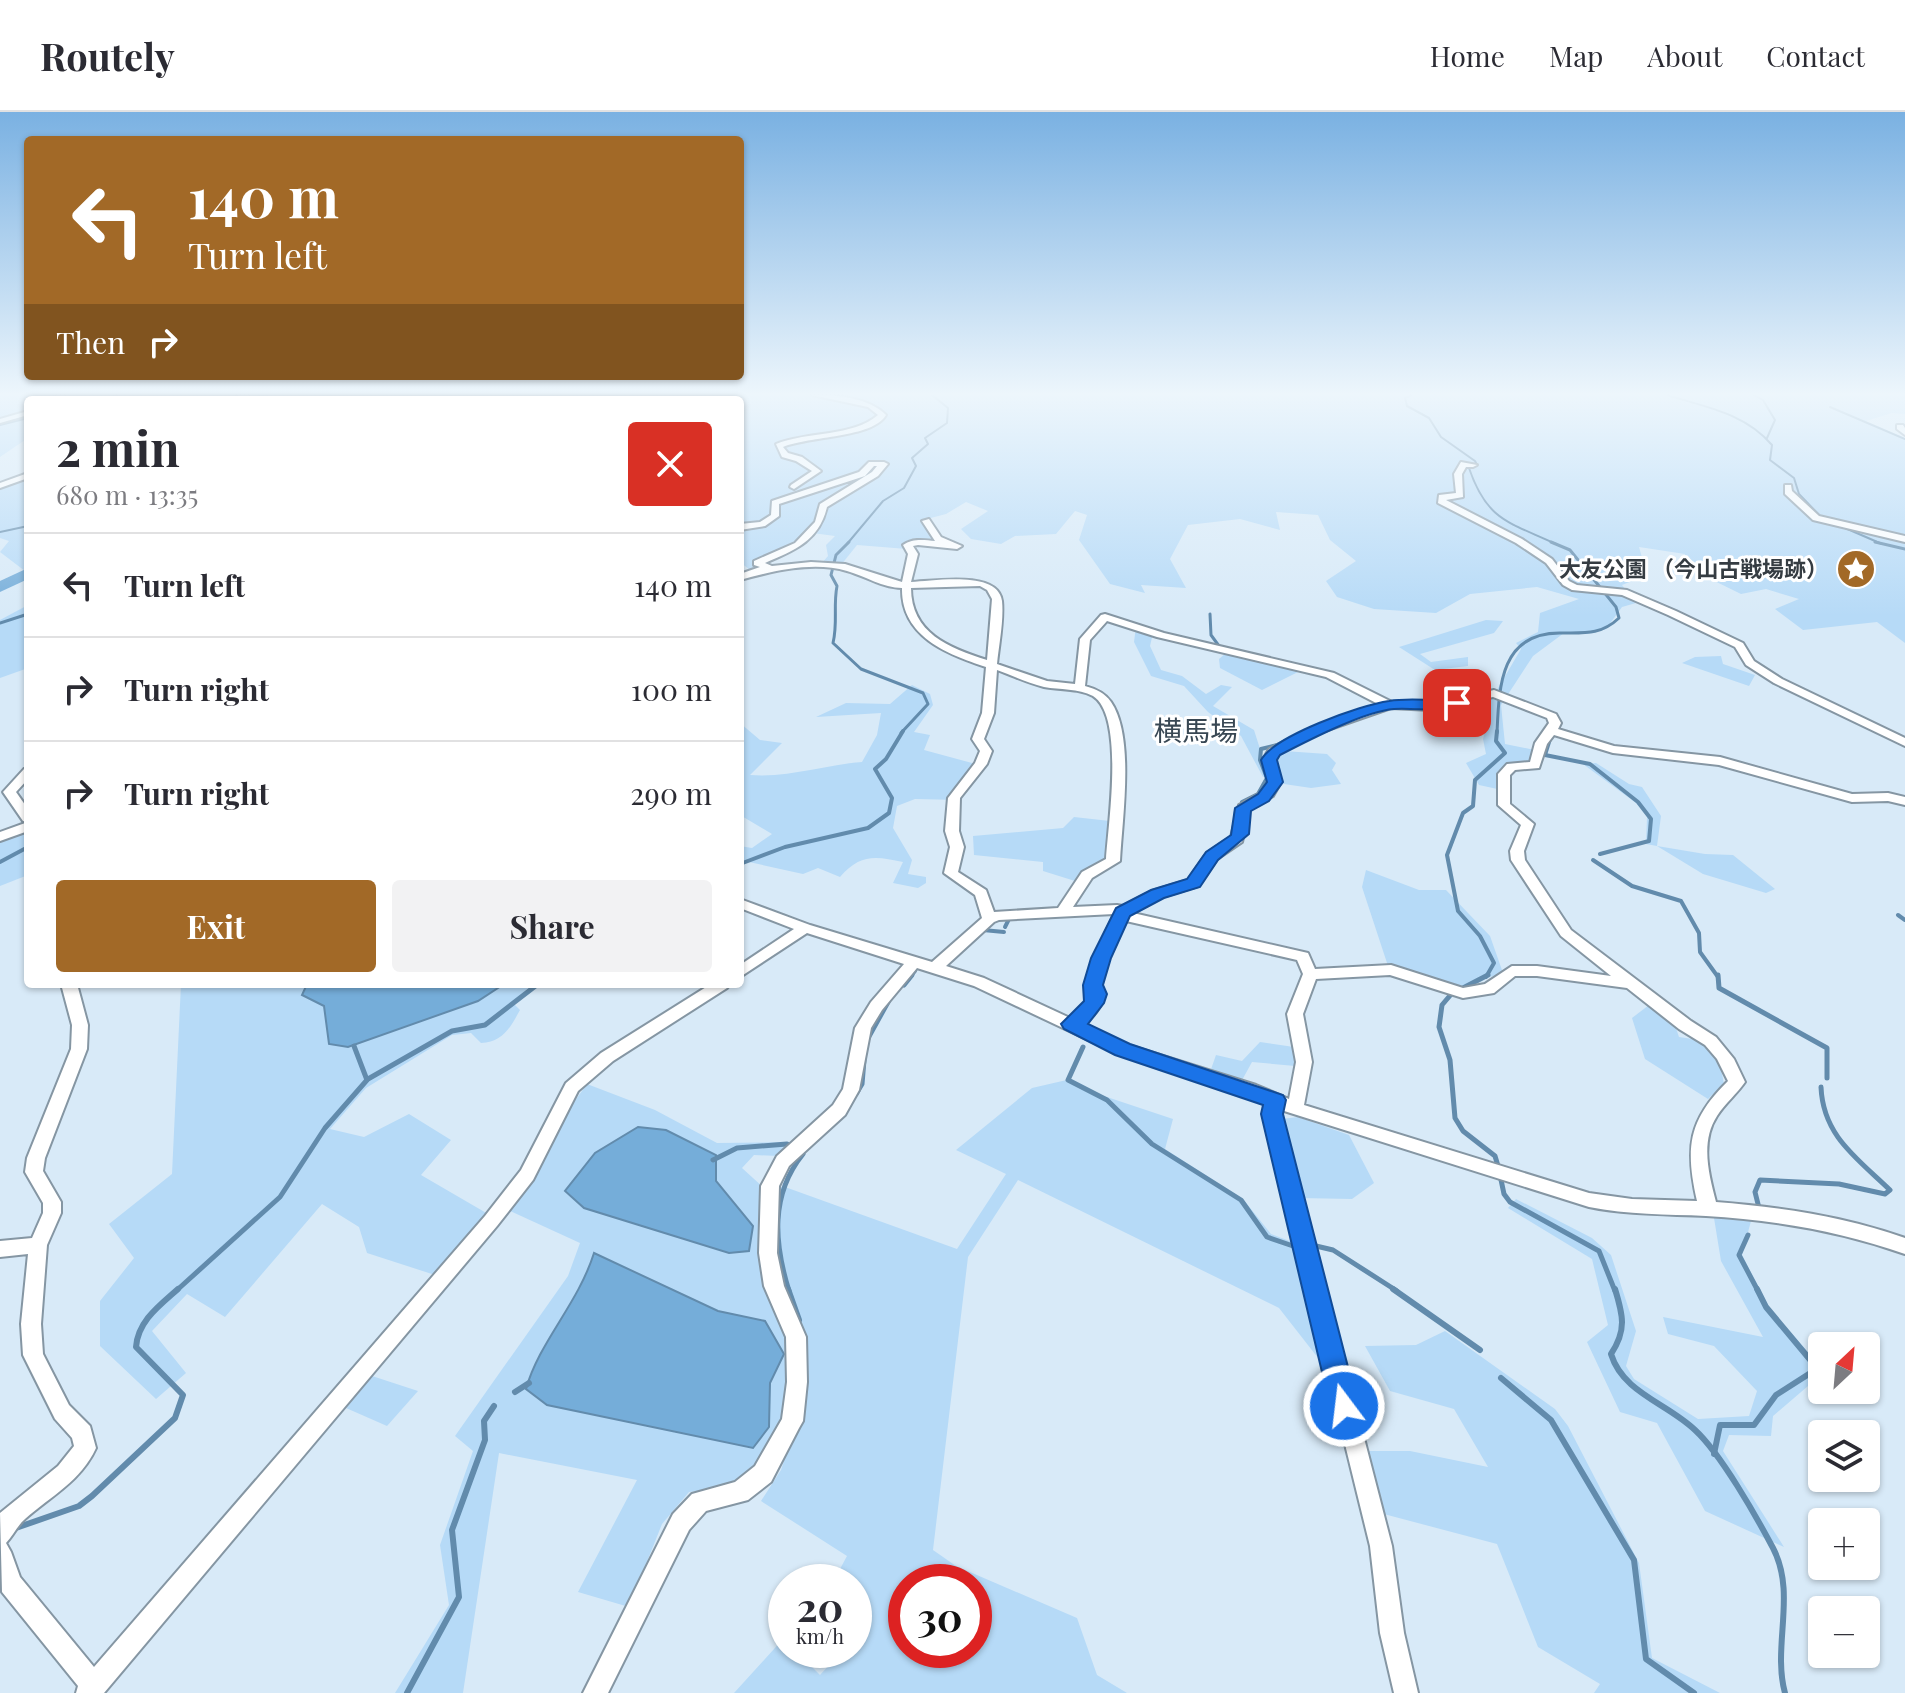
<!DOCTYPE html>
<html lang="en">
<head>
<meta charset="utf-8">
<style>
  body { margin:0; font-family:"Playfair Display","Noto Sans JP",serif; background:#f2f2f3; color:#2b2b33; height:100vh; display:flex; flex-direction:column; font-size:30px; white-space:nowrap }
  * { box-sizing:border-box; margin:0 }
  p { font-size:26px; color:#7c7c81 }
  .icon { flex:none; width:44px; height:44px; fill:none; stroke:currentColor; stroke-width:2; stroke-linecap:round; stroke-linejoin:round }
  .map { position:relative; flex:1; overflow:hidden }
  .side { position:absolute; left:24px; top:284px; width:720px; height:592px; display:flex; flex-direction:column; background:#fff; border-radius:8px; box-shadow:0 2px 6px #0004 }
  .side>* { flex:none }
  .banner { position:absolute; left:24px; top:24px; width:720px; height:244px; border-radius:8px; box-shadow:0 2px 6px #0004; background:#a26927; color:#fff; overflow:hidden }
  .needle { width:52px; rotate:26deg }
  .buttons { position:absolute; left:1808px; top:1220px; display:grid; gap:16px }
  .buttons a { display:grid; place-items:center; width:72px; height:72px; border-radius:8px; background:#fff; box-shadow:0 2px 6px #0004; font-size:40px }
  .speed { position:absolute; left:768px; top:1452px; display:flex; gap:16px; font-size:40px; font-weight:700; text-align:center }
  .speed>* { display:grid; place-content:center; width:104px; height:104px; border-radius:50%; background:#fff; box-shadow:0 2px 6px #0004; line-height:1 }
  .speed small { font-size:20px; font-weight:400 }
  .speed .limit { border:12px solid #d22; background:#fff; color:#111 }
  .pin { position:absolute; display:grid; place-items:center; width:68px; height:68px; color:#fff; margin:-34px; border-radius:16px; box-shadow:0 4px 12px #0006 }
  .me { position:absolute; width:88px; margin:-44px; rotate:345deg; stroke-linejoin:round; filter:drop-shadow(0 0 6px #0008) }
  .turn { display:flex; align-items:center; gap:28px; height:168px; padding:0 32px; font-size:36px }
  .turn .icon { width:104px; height:104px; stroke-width:2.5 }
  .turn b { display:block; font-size:56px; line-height:68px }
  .then { display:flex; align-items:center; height:76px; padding:0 32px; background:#0003; gap:16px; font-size:30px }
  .round { display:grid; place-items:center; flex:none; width:84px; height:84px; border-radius:8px; background:#f2f2f3 }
  .overview { display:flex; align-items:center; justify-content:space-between; height:136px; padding:0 32px }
  h1 { font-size:48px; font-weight:700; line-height:60px }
  .action { display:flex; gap:16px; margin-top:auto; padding:16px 32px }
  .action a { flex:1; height:92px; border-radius:8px; background:#a26927; color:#fff; font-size:32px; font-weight:700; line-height:92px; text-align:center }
  .action a+a { background:#f2f2f3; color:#2b2b33 }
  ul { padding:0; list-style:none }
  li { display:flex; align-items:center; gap:24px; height:104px; padding:0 32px; border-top:2px solid #e1e1e2 }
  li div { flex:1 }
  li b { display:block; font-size:30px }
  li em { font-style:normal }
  header { display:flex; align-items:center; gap:48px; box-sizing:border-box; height:112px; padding:0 40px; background:#fff; border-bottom:2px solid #e1e1e2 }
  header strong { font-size:38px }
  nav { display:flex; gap:44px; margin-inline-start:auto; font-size:28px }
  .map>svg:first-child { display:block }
  .green { fill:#b6daf7; fill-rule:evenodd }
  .water { fill:#75add9; stroke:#628bac; stroke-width:2 }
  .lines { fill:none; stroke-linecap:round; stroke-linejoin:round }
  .stream-far4 { stroke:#628bac; stroke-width:2 }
  .stream-far3 { stroke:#628bac; stroke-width:3 }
  .stream-far2 { stroke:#628bac; stroke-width:4 }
  .stream-far1 { stroke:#628bac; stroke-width:5 }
  .stream { stroke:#628bac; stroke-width:6 }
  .river { fill:#75add9; fill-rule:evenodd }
  .minor-casing { stroke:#8596a3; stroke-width:4 }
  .minor { fill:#fff; fill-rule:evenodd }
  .route { fill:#1a73e8; stroke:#114b97; stroke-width:2 }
  .labels { text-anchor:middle; stroke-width:6; stroke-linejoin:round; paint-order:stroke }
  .far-poi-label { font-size:22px; font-weight:bold; fill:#353c42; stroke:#fff; text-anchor:end }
  .neighbourhood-label { font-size:28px; fill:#384753; stroke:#fff }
</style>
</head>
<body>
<header>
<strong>Routely</strong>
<nav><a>Home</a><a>Map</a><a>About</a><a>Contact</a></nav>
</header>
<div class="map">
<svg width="1905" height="1581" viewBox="0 0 1905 1581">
  <rect width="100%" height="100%" fill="#d8eaf8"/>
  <!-- green -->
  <g class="green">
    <path d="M0 283H1905V302L1892 301 1866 309 1905 326V531L1877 510 1803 518 1775 497 1799 487 1766 477 1741 482 1686 455 1685 442 1639 435 1647 463 1622 473 1636 491 1622 495 1606 517 1587 522 1564 521 1533 544 1501 593 1505 632 1535 638 1533 651 1508 654 1502 678 1479 673 1466 651 1486 642 1483 627 1489 603 1461 598 1428 602 1420 597 1460 593 1482 595 1494 583 1521 537 1516 531 1538 520 1540 501 1579 487 1537 475 1470 482 1436 501 1374 497 1337 485 1326 469 1356 449 1330 428 1318 403 1276 400 1280 418 1240 407 1188 413 1170 447 1186 476 1141 473 1145 481 1110 472 1079 428 1087 403 1075 399 1056 422 1015 424 1001 432 971 427 961 417 988 399 966 390 946 402 923 408 934 427 927 431 919 430 907 437 857 433 841 453 822 451 828 444 826 433 835 424 805 420 793 434 755 450 759 456 750 458 740 450V288H28V326L0 345Z"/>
    <path d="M28 365V468L6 470 25 459 0 440 9 429 0 426V376Z"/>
    <path d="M28 493V556L0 566V508Z"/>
    <path d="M1486 508 1503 509 1494 521 1420 542 1431 550 1468 545V554L1435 558 1399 535Z"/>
    <path d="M1136 515 1153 521 1150 534 1161 558 1182 564 1206 582 1221 573 1232 575 1213 594 1254 618 1268 662 1263 665 1241 624 1208 600 1184 574 1151 564 1134 530Z"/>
    <path d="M1226 541 1300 559 1262 578 1220 556 1219 547Z"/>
    <path d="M1721 544 1723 552 1755 563 1749 574 1682 551 1695 545Z"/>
    <path d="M912 573 930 582 933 593 914 620 930 623 924 638 983 654 959 688 915 687 897 694 893 716 912 748 908 762 926 765V771L918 776 893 771 903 750C875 744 860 742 840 765L818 756 803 762 740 748V734L752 736 772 722 740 703V611L760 628 782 631 750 663C788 666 824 653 862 650L877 623 881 601 816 605 846 591 890 592Z"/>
    <path d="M1284 639 1327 642 1336 651 1332 658 1341 672 1311 676 1284 672 1275 649Z"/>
    <path d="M1596 651 1629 672 1642 675 1661 704 1657 734 1705 742 1733 743 1775 777 1766 781 1703 762 1657 734 1646 732 1647 705 1636 691 1583 652Z"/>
    <path d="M1074 705 1110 709 1108 748 1075 769 1043 759V750L974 743 973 724 1063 716Z"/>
    <path d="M28 715V763L0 774V727Z"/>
    <path d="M1366 758 1419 778H1446L1490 824 1503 861 1458 875 1388 854 1362 775Z"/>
    <path d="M181 872H307L302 883 324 894 329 932 478 889 504 872H533L512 890 520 898C510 916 503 930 481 931L471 921 452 923 366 976 330 1017 364 1025 409 1002 451 1028 421 1063 488 1102 435 1163 367 1141 359 1115 322 1092 225 1205 187 1182 152 1219 186 1261 156 1287 100 1234V1189L134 1146 109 1112 172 1062Z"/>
    <path d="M1653 890 1673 907 1679 925 1700 928 1720 952 1724 972 1708 987 1645 947 1632 906Z"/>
    <path d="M1260 930 1294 935 1295 954 1252 950 1241 970 1209 963 1216 943 1242 949Z"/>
    <path d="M1071 967 1101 983 1173 1007 1165 1037 1243 1087 1271 1122 1295 1131 1329 1260 1279 1196 1018 1068 968 1145 933 1438 956 1454 1077 1506 1097 1563 1127 1581H734L784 1526 786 1538H795L820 1563 843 1538H854V1525L870 1507 854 1492V1470H833L847 1444 761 1389 781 1358 794 1318 741 1374 689 1380 662 1412 629 1495 578 1480 637 1368 499 1341 463 1581H395L449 1493 440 1433 473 1339 455 1324 568 1164 580 1131 508 1098 545 1048 561 1008 587 972 655 998 717 1031 793 1030 779 1044 754 1043 742 1056 764 1076 785 1075 957 1137 1006 1062 956 1038 1032 976ZM716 1043V1069L749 1139 729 1141 584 1096ZM595 1142 718 1199 765 1209 784 1242 770 1271 769 1315 527 1277 531 1260 584 1173ZM906 1470H974V1538H906Z"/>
    <path d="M1298 1005 1349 1023 1374 1071 1352 1087 1299 1086 1282 1007Z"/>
    <path d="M1516 1087 1592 1126 1611 1143 1636 1219 1626 1254 1634 1267 1698 1307 1749 1304 1757 1279 1714 1234 1668 1222 1663 1205 1763 1225 1721 1149 1714 1106 1751 1109 1742 1143 1770 1197 1822 1256V1262L1773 1304 1771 1324 1729 1323 1723 1339 1784 1435 1705 1399 1657 1311 1620 1300 1587 1230 1608 1213 1592 1147 1508 1096Z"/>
    <path d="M1445 1219 1555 1297 1568 1314 1639 1451 1652 1546 1720 1581H1594L1600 1572 1538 1535 1497 1432 1380 1401 1364 1339H1410L1488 1355 1454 1297 1390 1279 1365 1234 1416 1233Z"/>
    <path d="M369 1263 418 1279 387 1314 346 1296Z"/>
  </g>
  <!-- water -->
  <g class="water">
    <path d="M307 872H504L478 889 348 935 329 932 324 894 302 883Z"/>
    <path d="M638 1015 666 1018 716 1043V1069L753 1114 749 1139 729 1141 584 1096 565 1079 595 1041Z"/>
    <path d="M594 1141 718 1199 765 1209 784 1242 770 1271 769 1315 753 1336 547 1293 526 1277C539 1230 578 1192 594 1141Z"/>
  </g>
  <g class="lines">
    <!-- stream-far4 -->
    <g class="stream-far4">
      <path d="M1412 283 1405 286 1407 294 1429 306 1441 325 1475 349 1477 353 1469 356C1487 409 1509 410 1556 432"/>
      <path d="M1667 283C1705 295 1745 301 1772 333L1770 348 1794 366 1799 382 1822 406 1882 432"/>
      <path d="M1754 283 1763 288 1775 308 1767 326"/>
      <path d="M95 288 119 283"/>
      <path d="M576 288 579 286"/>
      <path d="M1830 295 1905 327"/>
      <path d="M0 313 28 306"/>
      <path d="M0 420 28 414"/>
      <path d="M847 432 883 389 904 376 916 354 912 346 928 332 925 326 947 311 948 296 932 283"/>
    </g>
    <!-- stream-far3 -->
    <g class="stream-far3">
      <path d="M849 430 836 443 831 463 837 474C833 494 838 511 833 531L861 557 923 581 928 592 901 621"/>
      <path d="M1875 430 1905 437"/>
      <path d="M1210 502 1211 523 1219 534"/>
      <path d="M0 511 28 502"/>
      <path d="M1359 601 1379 591"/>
      <path d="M1316 614 1328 611"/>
      <path d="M1497 621C1499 575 1500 520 1561 521 1585 521 1601 523 1619 506L1616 495 1570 438 1551 430"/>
    </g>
    <!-- stream-far2 -->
    <g class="stream-far2">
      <path d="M1550 627 1545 643 1590 652 1638 690 1651 707 1649 729 1600 742"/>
      <path d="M1242 690 1258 682 1267 666 1260 648 1261 637 1281 632"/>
      <path d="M1235 711 1236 698"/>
      <path d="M1593 748 1632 774 1681 789 1699 821 1700 840 1718 865"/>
      <path d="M0 750 28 735"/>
      <path d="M1200 751 1210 740"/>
      <path d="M740 752 785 735 868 716 889 701 892 686 875 657 886 647 903 619"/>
      <path d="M1898 803 1905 808"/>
      <path d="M1005 815 1010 805"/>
      <path d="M983 818 1004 820"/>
      <path d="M910 865 915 859"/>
      <path d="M1486 865 1494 851 1480 824 1458 799 1447 743 1463 701 1473 694 1475 668 1505 641 1496 629 1497 619"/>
    </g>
    <!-- stream-far1 -->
    <g class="stream-far1">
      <path d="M1718 863 1719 876 1827 936V966"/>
      <path d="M904 873 912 863"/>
      <path d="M1461 877 1488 863"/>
      <path d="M1453 880 1442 893 1439 915 1450 948 1455 1006 1463 1019 1495 1044 1498 1054"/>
      <path d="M867 928 888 890"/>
      <path d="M1083 935 1068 968 1107 988 1152 1032 1241 1088 1267 1125 1293 1134"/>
      <path d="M368 967 452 919 485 913 538 872"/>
      <path d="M856 982 862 972 864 948"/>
      <path d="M713 1048 737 1036 787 1032"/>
      <path d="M1500 1063 1504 1082 1510 1090 1599 1139 1615 1179"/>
      <path d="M1759 1096 1755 1080 1760 1068 1839 1072 1885 1082 1890 1078C1857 1046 1823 1024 1821 975"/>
      <path d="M1748 1123 1739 1143 1758 1179"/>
      <path d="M1316 1134 1333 1138 1397 1179"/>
      <path d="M176 1179 280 1085 325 1016 367 968 354 934"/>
      <path d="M789 1179C774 1131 770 1083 803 1042"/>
    </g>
    <!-- stream -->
    <g class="stream">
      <path d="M788 1177 799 1208"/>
      <path d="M1393 1177 1480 1238"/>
      <path d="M1615 1177C1623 1203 1627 1218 1611 1242 1623 1281 1667 1291 1695 1318 1721 1342 1756 1404 1773 1436 1797 1482 1772 1534 1785 1581"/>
      <path d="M1501 1266 1551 1308 1634 1448 1646 1547 1694 1581"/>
      <path d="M515 1280 529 1271"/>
      <path d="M1714 1342 1720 1313H1754L1776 1283 1812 1260V1250L1766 1195 1757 1177"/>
      <path d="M13 1417 79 1394 92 1384 175 1306 183 1283 136 1235C138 1209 159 1194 178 1177"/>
      <path d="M407 1581 459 1485 452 1418 485 1328 484 1309 494 1294"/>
    </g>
    <!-- river -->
    <g class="river">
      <rect x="256" y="283" width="12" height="5"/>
      <path d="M28 456V467L0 480V469Z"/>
    </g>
    <!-- minor casing -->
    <g class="minor-casing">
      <g id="minor">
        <path d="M57 283H65L60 288H52Z"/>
        <path d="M239 283H249L240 288H230Z"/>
        <path d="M812 283C837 283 868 285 886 303 873 326 809 324 783 335L788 341 802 345 821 359 794 377 790 375 791 373 812 359 796 349 782 345 776 332C808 319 853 325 878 303L868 295Z"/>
        <path d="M28 299V303L0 311V307Z"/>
        <path d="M1897 313H1903L1905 316V323L1897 317Z"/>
        <path d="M869 350H884L888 352 878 364 827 395C819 429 795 438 765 451L772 454 811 450 845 452 902 470 908 442 903 433C913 426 924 428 935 429L922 409 929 407 941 425 962 434 957 437 918 433 913 434 918 442 911 470C934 469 998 458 1002 489 1004 508 999 532 997 552L1047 569 1075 572 1080 527 1101 503 1105 502 1164 521 1334 561 1392 590 1431 592 1494 578 1556 602 1561 611 1558 617 1614 634 1720 645 1852 682 1888 681 1905 685V693L1888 689 1852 690 1719 653 1613 641 1554 623 1547 632 1539 656 1515 658 1510 663V692L1534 712 1524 739 1525 748 1571 818 1691 909 1716 925 1734 947 1745 970C1737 982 1725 991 1717 1004 1700 1030 1709 1063 1716 1090 1780 1095 1844 1104 1905 1126V1142C1840 1119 1774 1108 1706 1104 1666 1102 1628 1103 1589 1095L1281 998 1280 1002 1392 1434 1404 1521 1418 1581H1394L1380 1521 1370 1434 1264 1002 1266 991 1244 981 1116 941 974 874 917 856 882 898 871 916 859 978 845 1003 789 1054 779 1074 777 1141 784 1174 806 1225 807 1270 803 1309 799 1316 771 1370 748 1388 706 1399 689 1418 608 1581H583L673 1402 692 1382 735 1370 755 1354 782 1307 787 1270 786 1225 764 1174 759 1141 761 1074 777 1044 833 993 843 977 855 916 871 890 904 852 807 821 740 865V853L794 817 740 796V787L810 813 932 850 982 806 975 783 944 761 950 735 945 719 948 686 975 651 980 639 972 627 982 601 986 555C946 542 901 524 902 476 883 476 865 464 847 459 813 449 773 459 740 468V462L760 455 754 453V449L795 431 815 410 820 392 872 360 877 354H874L865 364 779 392V404L765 414 740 418V412L760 410 771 403 772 389 859 360ZM980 474 987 478 992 487 987 548C949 536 911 521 911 476ZM1107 509 1157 525 1326 565 1380 593 1308 618 1269 637 1263 648 1269 670 1264 679 1239 693 1231 725 1207 741 1188 768 1152 779 1123 794 1117 793 1073 795 1092 766 1120 749C1122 707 1135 625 1111 590 1105 581 1096 577 1085 574L1090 528ZM997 558C1013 564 1028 571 1044 575 1060 578 1078 576 1093 584 1125 604 1108 713 1106 747L1082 760 1058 796 994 800 986 778 958 760 964 735 959 719 960 686 987 652 992 639 984 627 994 601ZM1493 585 1547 606 1549 611 1535 631 1530 650 1507 652 1498 662V693L1521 713 1510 739 1511 748 1561 824 1611 864 1537 854H1512L1485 872 1463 876 1391 853 1315 857 1308 841 1133 801 1162 785 1198 774 1217 747 1242 730 1249 698 1273 684 1281 670 1275 648 1278 642 1316 622 1391 596 1431 598ZM1114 802 1094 846 1085 873 1089 882C1086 893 1080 900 1070 906L984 866 946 854 994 810 999 808ZM1126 809 1297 848 1303 862 1287 902 1296 950 1289 987 1256 973 1128 933 1083 912C1094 906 1101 894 1105 882L1101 873 1108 846ZM1390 863 1463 886 1494 881 1515 864H1537L1627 876 1679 917 1705 933 1717 947 1728 969C1688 1008 1685 1036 1697 1089L1632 1087 1589 1081 1304 993 1312 950 1303 902 1316 867Z"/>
        <path d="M1461 350 1477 353 1473 355H1466L1462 362 1463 385 1446 388 1522 427 1552 447 1569 469 1577 473 1627 478 1676 499 1743 531 1754 549 1782 567 1905 626V634L1774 571 1746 553 1735 535 1668 503 1622 483 1572 478 1563 473 1546 451 1516 431 1438 391 1439 383 1456 381 1454 362Z"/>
        <path d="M28 361V366L0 376V371Z"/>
        <path d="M1785 373H1791L1792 379 1819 404 1905 424V430L1813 408 1785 382Z"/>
        <path d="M28 656V667L16 680 28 697V710L23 709 3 680 24 657Z"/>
        <path d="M28 710V719L0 729V720Z"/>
        <path d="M61 872H77L88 913 87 937 45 1046 43 1059 61 1090V1101L47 1133 41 1212 43 1242 69 1293 90 1314 96 1336C81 1369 51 1384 25 1407 17 1414 13 1424 6 1431L11 1440 20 1465 94 1555 485 1104 521 1058 566 971 601 941 711 872H730L727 876 613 949 578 979 533 1068 497 1114 104 1581H76L78 1574 2 1480 0 1401 58 1354 74 1334 72 1326 55 1307 23 1243 21 1212 28 1142 0 1145V1129L32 1126 43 1101V1091L25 1060 27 1046 71 937 72 913Z"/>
      </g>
    </g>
    <!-- minor -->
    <use href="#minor" class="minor"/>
  </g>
  <!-- sky -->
  <linearGradient id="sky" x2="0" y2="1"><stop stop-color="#7ab1e2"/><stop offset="0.56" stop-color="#edf6fc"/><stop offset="1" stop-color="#edf6fc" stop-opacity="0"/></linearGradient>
  <rect width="1905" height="504" fill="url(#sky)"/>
  <!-- route -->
  <path class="route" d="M1457 587 1462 588V595C1439 600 1418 596 1394 597 1365 599 1307 629 1280 643L1277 648 1283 670 1269 689 1251 699 1249 722 1218 748 1200 775 1164 786 1130 804 1111 846 1103 873 1107 882 1104 891 1088 912 1130 932 1283 983 1286 988 1283 1002 1358 1294 1354 1303 1344 1307 1334 1303 1330 1294 1261 1002 1263 993 1115 943 1064 917 1061 912 1084 889 1083 873 1091 846 1116 796 1151 778 1187 767 1206 740 1231 723 1235 696 1258 682 1267 670 1261 648C1274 624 1360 593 1389 589 1411 585 1434 590 1457 587Z"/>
  <!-- icons -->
  <defs>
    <g id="sight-disc" transform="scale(2)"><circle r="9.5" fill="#a26927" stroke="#fff"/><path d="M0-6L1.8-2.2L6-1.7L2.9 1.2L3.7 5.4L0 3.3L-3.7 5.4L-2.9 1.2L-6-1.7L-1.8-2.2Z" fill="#fff"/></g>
  </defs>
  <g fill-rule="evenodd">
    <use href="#sight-disc" x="1856" y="457"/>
  </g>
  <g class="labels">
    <!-- far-poi labels -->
    <g class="far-poi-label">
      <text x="1828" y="465">大友公園 （今山古戦場跡）</text>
    </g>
    <!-- neighbourhood labels -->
    <g class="neighbourhood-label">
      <text x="1196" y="629">横馬場</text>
    </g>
  </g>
</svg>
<div class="buttons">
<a><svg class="needle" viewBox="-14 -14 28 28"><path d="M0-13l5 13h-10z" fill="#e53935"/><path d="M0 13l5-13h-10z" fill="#7c7c81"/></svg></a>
<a><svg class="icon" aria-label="layers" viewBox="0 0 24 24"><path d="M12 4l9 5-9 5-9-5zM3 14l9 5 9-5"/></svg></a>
<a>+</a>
<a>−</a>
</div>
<div class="speed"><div>20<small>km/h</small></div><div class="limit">30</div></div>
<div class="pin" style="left:1457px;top:591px;background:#d93025"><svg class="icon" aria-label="arrive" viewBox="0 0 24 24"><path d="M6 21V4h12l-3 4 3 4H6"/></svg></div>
<svg class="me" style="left:1344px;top:1294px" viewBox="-20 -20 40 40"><circle r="17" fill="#1a73e8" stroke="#fff" stroke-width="3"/><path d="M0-11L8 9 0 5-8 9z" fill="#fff"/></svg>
<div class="banner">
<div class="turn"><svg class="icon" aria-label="left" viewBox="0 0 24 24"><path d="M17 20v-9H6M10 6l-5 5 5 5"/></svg><div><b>140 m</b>Turn left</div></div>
<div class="then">Then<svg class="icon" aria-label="right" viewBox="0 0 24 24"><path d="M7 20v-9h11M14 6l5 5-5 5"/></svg></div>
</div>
<section class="side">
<div class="overview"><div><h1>2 min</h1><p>680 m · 13:35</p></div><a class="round" style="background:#d93025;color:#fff"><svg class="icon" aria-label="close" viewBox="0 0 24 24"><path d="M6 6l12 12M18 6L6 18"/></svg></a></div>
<ul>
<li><svg class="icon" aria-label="left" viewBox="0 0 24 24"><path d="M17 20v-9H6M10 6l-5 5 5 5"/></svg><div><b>Turn left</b></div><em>140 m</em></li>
<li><svg class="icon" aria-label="right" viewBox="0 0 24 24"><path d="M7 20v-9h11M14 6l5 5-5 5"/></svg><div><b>Turn right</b></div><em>100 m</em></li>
<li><svg class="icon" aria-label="right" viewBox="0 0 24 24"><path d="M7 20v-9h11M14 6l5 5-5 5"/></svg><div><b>Turn right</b></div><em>290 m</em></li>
</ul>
<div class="action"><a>Exit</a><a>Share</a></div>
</section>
</div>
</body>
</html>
